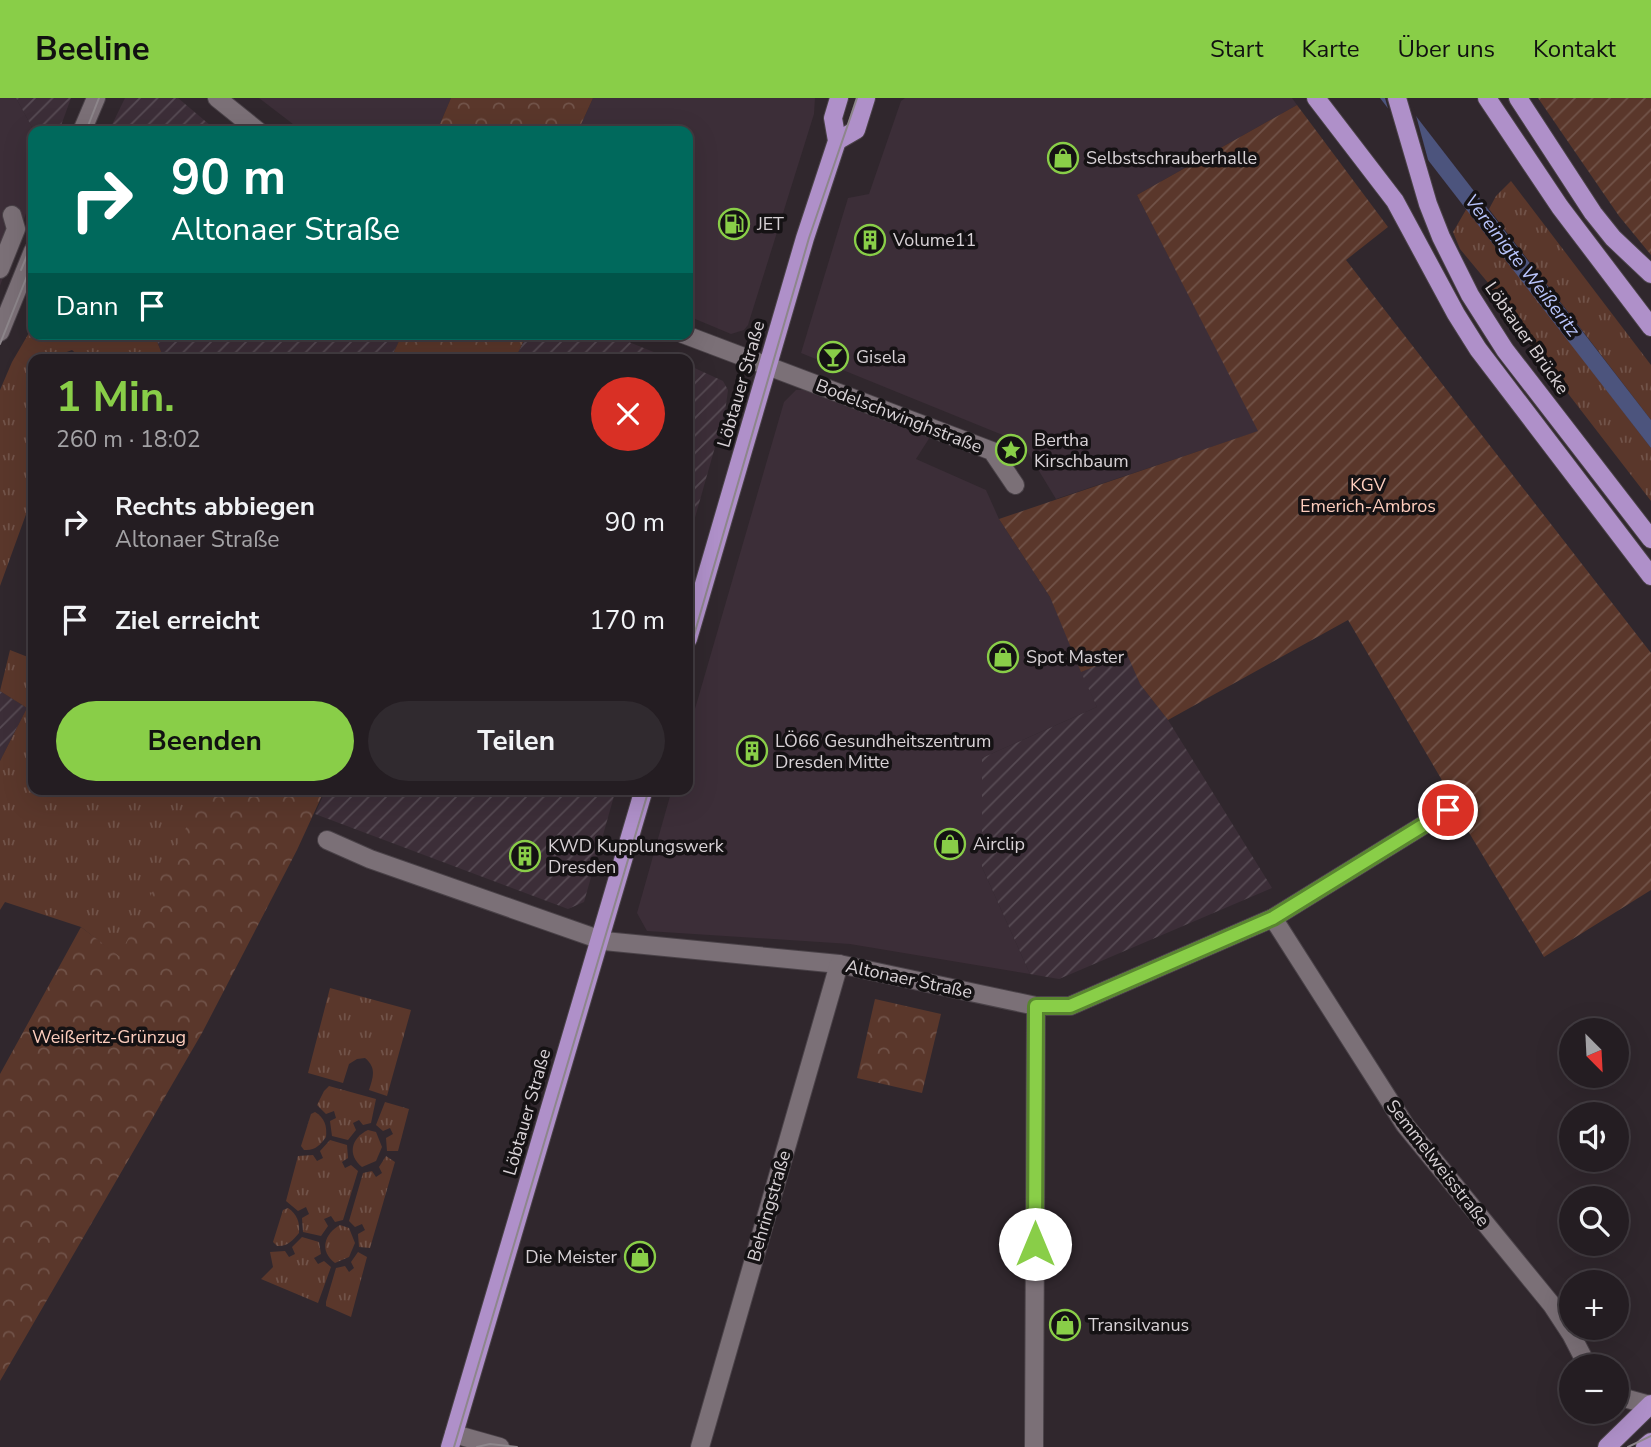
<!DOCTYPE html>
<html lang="de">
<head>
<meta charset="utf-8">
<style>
  body { margin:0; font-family:"Nunito Sans",sans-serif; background:#302a2f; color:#f1f3f6; height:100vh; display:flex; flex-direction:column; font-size:26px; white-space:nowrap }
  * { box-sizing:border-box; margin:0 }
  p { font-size:23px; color:#a3a2a5 }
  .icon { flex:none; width:38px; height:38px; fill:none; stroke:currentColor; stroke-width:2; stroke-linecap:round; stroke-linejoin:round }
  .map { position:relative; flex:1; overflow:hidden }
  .side { position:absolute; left:28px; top:256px; width:665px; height:441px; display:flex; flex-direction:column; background:#241d22; border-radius:14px; box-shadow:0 7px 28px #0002,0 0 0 2px #413b40 }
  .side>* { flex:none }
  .banner { position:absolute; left:28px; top:28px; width:665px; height:214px; border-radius:14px; box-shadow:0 7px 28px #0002,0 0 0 2px #413b40; background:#00695c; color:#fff; overflow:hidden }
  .needle { width:46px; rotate:156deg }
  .buttons { position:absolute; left:1559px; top:920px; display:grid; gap:14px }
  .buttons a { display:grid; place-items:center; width:70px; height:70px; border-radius:50%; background:#241d22; box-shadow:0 7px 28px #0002,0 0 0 2px #413b40; font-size:35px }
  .pin { position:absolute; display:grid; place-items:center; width:60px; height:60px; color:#fff; margin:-30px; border:4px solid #fff; border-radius:50%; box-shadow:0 2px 7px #0007 }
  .me { position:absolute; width:77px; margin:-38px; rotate:0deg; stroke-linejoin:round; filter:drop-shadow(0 0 5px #0008) }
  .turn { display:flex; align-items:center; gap:24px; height:147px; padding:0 28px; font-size:32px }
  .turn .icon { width:91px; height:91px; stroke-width:2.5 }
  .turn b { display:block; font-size:49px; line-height:60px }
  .then { display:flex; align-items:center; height:66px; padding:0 28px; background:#0003; gap:14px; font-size:26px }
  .round { display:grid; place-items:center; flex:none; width:74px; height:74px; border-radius:37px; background:#302a2f }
  .headline { display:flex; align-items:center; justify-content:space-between; height:119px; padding:0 28px }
  h1 { font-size:42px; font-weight:700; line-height:52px; color:#89ce48 }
  .action { display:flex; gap:14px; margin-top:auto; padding:14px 28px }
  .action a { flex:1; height:80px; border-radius:42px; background:#89ce48; color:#111; font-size:28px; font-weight:700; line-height:80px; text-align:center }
  .action a+a { background:#302a2f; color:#f1f3f6 }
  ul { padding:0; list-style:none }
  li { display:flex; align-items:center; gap:21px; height:98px; padding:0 28px }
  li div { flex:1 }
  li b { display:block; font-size:26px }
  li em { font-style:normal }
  header { display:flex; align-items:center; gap:42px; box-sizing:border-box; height:98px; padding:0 35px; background:#89ce48; color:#111 }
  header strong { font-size:33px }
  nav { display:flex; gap:38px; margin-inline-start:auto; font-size:24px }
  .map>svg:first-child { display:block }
  .built { fill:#3c2e38 }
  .industrial { fill:url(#industrial-furrows) }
  .grass { fill:url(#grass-tufts) }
  .park { fill:url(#park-crowns) }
  .garden { fill:url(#garden-furrows) }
  .water { fill:#4c547d }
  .pier { fill:#30272d }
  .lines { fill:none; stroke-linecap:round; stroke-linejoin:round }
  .minor-casing { stroke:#4a4248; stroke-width:20 }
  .major-casing { stroke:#4a4248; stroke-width:20 }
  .minor { stroke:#7b7077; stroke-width:18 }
  .major { stroke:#af90c9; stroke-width:18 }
  .tram { stroke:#8d868b; stroke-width:2 }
  .route-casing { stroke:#59862f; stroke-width:18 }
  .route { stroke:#89ce48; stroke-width:12 }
  .labels { text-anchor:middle; stroke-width:7; stroke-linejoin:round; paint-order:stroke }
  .poi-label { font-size:18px; fill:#d8d2d6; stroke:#151214; text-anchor:start }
  .street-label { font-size:18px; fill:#d8d2d6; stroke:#151214 }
  .park-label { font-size:18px; fill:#fecebe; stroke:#151214 }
  .water-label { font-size:19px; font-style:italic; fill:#b8c4fb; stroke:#151214 }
</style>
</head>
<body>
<header>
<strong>Beeline</strong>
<nav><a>Start</a><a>Karte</a><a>Über uns</a><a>Kontakt</a></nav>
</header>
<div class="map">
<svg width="1651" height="1349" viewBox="0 0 1651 1349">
  <defs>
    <pattern id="industrial-furrows" width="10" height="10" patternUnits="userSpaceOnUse" patternTransform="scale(1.75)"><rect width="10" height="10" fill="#3c2e38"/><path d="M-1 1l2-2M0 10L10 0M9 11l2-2" fill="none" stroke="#574b54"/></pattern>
    <pattern id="grass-tufts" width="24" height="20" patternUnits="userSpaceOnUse" patternTransform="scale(1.75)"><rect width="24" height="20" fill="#5a372b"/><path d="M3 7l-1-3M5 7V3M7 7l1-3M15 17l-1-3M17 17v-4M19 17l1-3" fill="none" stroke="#715349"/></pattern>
    <pattern id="park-crowns" width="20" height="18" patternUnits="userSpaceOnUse" patternTransform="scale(1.75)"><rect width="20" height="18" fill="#5a372b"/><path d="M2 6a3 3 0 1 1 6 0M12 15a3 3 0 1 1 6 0" fill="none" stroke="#715349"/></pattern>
    <pattern id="garden-furrows" width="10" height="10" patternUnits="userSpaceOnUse" patternTransform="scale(1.75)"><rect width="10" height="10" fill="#5a372b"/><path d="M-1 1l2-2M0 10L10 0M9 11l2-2" fill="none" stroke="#715349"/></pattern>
  </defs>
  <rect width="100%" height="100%" fill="#30272d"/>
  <!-- built -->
  <g class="built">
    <path d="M0 0H16L34 33 33 96 0 188Z"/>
    <path d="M259 0H451L437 33H302Z"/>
    <path d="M593 0H815L814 16 748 227 744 232 731 236 688 218V33H578Z"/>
    <path d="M905 0H1292L1297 7 1137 97 1259 333 1056 401 1022 345 801 255 848 100 869 96 901 3Z"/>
    <path d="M796 292H810L930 339 916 361 986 392 999 421 1050 499 1097 609 982 660V769L1030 876 850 846 647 833 637 815 672 691H688V635L784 304Z"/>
  </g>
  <!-- industrial -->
  <g class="industrial">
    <path d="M16 0H71L59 33H34Z"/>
    <path d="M125 0H178L217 33H109Z"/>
    <path d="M154 236H402L391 261H164Z"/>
    <path d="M527 236H609L671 261H515Z"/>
    <path d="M688 267 723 283 728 292 725 314 688 444Z"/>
    <path d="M1127 555 1140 586 1168 622 1272 790 1059 881 1030 876 982 769V660L1097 609 1081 574Z"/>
    <path d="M0 593 27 610 0 663Z"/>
    <path d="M326 691H616L584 804 568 811 315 716Z"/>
  </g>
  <!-- grass -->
  <g class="grass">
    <path d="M1511 83 1651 267V322L1489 111 1496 98Z"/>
    <path d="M1467 110 1651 350V403L1495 201 1487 189 1489 186 1460 151 1453 134Z"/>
    <path d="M33 228V236H154L164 261H82L72 252 64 255 63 261H33V397L0 488V292L12 264Z"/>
    <path d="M10 552 33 561V691H262L119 859 81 829 5 804 0 812V663L27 610 0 593Z"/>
    <path d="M330 890 411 912 387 998 369 992C373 979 377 970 365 960L357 961 349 966 343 985 308 975Z"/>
    <path d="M329 988 376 1001 371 1025 363 1027 359 1022 353 1025 356 1032 348 1042 332 1038 330 1023 336 1020 334 1013 326 1016 317 1007 324 993Z"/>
    <path d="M385 1004 409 1011 398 1053H387L386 1040 393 1036 390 1030 383 1033 376 1027Z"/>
    <path d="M315 1014C325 1020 327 1028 326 1039 320 1047 315 1053 304 1052L301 1048 311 1016Z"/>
    <path d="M368 1032 376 1034 382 1049 376 1063 362 1069C347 1057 351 1040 368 1032Z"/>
    <path d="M330 1042 347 1047 348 1060 342 1064 345 1070 351 1067 358 1073 343 1122 335 1124 331 1118 324 1121 328 1128 321 1138 303 1134 302 1120 309 1116 306 1109 298 1113 286 1103 298 1058 313 1057 317 1063 323 1060 320 1053Z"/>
    <path d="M386 1058 395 1064 370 1150 359 1149 358 1136 365 1132 362 1126 355 1129 349 1123 363 1075 372 1073 376 1079 382 1075 379 1069Z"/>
    <path d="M288 1110C297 1116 300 1124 299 1135 292 1143 287 1149 277 1148L273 1144 283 1112Z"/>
    <path d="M340 1127 349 1130 355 1145 349 1159 335 1165C319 1153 324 1136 340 1127Z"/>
    <path d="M302 1139 319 1144 321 1156 314 1160 318 1166 324 1163 331 1169 318 1205 261 1181 273 1169 270 1154 285 1153 289 1159 295 1156 292 1149Z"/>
    <path d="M358 1154 367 1159 351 1219 326 1208V1204L336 1170 345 1168 349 1174 354 1170 351 1164Z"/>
  </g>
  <!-- park -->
  <g class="park">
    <path d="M451 0H593L578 33H437Z"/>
    <path d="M402 236H527L515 261H391Z"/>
    <path d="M202 691H325L297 752 202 935 0 1283V976L81 829 119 858 188 726Z"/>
    <path d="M875 901 941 916 922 995 857 980Z"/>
  </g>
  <!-- garden -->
  <g class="garden">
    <path d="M1538 0H1651V157L1619 118Z"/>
    <path d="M1297 7 1388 129 1346 162 1651 555V792L1544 859 1465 728 1470 724 1453 701 1348 522 1168 622 1140 586 1127 556 1081 574 1050 499 999 421 1258 333 1137 97Z"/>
  </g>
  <!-- water -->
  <path class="water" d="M1380 0H1402L1651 322V350Z"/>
  <!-- pier -->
  <path class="pier" d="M1385 0H1406L1414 10 1430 69 1390 18Z"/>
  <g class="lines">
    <!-- minor casing -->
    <g class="minor-casing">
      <g id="minor">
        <path d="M217 0 258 33"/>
        <path d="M82 33 96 0"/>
        <path d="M0 171 16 131 12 117"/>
        <path d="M0 234 33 153"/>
        <path d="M683 236 992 353 1015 387"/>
        <path d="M327 742 370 761 604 843 839 866 1036 908H1070L1273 820 1448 712 1460 709"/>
        <path d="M1273 820 1405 1027 1552 1207 1571 1236 1588 1269"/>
        <path d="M1617 1298 1650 1307"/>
        <path d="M454 1336 500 1349"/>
        <path d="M700 1349 839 866"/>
        <path d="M1034 1349 1036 908"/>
      </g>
    </g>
    <!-- major casing -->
    <g class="major-casing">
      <g id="major">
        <path d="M1316 0 1395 103 1456 216 1478 251 1651 478"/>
        <path d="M1397 0 1428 106 1441 139 1470 197 1505 252 1651 441"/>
        <path d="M1487 0 1560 109 1651 229"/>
        <path d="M1518 0 1593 115 1613 140 1651 176"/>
        <path d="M837 43 856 32 866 0"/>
        <path d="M688 541 805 140 837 43 833 20 839 0"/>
        <path d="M450 1349 644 691"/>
        <path d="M1607 1349 1651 1306"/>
        <path d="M1645 1349 1651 1344"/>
      </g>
    </g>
    <!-- minor -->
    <use href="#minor" class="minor"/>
    <!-- major -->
    <use href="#major" class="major"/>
    <!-- tram -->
    <g class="tram">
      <path d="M86 33 99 0"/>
      <path d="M21 172 33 143"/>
      <path d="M0 246 33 163"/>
      <path d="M688 558 809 140 857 0"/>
      <path d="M454 1349 649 691"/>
      <path d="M477 1349 490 1346 517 1349"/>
      <path d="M1628 1349 1651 1338"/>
    </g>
  </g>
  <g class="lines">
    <!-- route casing -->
    <g class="route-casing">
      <path id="route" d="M1035 1146 1036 908H1070L1273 820 1448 712"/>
    </g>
    <!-- route -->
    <use href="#route" class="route"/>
  </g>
  <!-- icons -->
  <defs>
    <g id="shop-ring" transform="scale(1.575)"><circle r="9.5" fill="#151214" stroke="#89ce48" stroke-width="1.5"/><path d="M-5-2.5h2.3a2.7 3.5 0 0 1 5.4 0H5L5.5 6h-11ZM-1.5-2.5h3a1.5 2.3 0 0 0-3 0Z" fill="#89ce48"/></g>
    <g id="fuel-ring" transform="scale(1.575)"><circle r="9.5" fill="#151214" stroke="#89ce48" stroke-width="1.5"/><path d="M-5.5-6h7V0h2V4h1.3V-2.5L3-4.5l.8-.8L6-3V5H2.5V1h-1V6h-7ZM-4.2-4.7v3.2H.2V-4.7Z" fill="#89ce48"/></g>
    <g id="building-ring" transform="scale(1.575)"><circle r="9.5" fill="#151214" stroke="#89ce48" stroke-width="1.5"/><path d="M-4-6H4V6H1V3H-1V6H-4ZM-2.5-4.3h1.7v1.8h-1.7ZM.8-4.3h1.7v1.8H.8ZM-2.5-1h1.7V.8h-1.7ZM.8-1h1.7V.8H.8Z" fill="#89ce48"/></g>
    <g id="bar-ring" transform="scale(1.575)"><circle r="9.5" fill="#151214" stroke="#89ce48" stroke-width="1.5"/><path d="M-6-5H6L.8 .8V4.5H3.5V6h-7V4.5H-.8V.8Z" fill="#89ce48"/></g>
    <g id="sight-ring" transform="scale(1.575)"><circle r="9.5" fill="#151214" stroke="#89ce48" stroke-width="1.5"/><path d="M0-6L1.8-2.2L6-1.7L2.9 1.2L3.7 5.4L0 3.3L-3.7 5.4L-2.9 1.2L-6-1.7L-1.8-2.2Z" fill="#89ce48"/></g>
  </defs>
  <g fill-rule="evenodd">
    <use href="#shop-ring" x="1063" y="60"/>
    <use href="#fuel-ring" x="734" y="126"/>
    <use href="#building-ring" x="870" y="142"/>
    <use href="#bar-ring" x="833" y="259"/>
    <use href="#sight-ring" x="1011" y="352"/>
    <use href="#shop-ring" x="1003" y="559"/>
    <use href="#building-ring" x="752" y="653"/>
    <use href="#shop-ring" x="950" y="746"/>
    <use href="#building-ring" x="525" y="758"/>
    <use href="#shop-ring" x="640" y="1159"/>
    <use href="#shop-ring" x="1065" y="1227"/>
  </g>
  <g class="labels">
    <!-- poi labels -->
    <g class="poi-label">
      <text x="1086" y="66">Selbstschrauberhalle</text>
      <text x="757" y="132">JET</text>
      <text x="893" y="148">Volume11</text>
      <text x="856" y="265">Gisela</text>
      <text x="1034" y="348">Bertha<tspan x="1034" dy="21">Kirschbaum</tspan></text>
      <text x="1026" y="565">Spot Master</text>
      <text x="775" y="649">LÖ66 Gesundheitszentrum<tspan x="775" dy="21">Dresden Mitte</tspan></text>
      <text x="973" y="752">Airclip</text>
      <text x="548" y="754">KWD Kupplungswerk<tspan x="548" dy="21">Dresden</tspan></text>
      <text x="617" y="1165" text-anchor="end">Die Meister</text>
      <text x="1088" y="1233">Transilvanus</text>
    </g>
    <!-- street labels -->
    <g class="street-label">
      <text transform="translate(1527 240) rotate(55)" y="6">Löbtauer Brücke</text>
      <text transform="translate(741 286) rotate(-74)" y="6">Löbtauer Straße</text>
      <text transform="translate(899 318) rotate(21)" y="6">Bodelschwinghstraße</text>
      <text transform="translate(909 881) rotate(12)" y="6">Altonaer Straße</text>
      <text transform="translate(527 1014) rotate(-74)" y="6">Löbtauer Straße</text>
      <text transform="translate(1438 1065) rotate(52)" y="6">Semmelweisstraße</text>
      <text transform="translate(769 1108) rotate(-74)" y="6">Behringstraße</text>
    </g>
    <!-- park labels -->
    <g class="park-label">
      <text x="1368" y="393">KGV<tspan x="1368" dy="21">Emerich-Ambros</tspan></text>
      <text x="109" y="945">Weißeritz-Grünzug</text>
    </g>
    <!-- water labels -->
    <g class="water-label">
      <text transform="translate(1523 167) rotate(52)" y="7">Vereinigte Weißeritz</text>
    </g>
  </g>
</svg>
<div class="buttons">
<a><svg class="needle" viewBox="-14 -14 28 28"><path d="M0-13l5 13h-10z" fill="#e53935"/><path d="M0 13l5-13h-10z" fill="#a3a2a5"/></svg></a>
<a><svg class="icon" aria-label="sound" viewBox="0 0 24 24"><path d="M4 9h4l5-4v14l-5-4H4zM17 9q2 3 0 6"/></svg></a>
<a><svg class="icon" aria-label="search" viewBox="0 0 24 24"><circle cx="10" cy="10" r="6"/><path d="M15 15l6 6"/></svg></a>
<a>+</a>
<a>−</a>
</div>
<div class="pin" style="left:1448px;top:712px;background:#d93025"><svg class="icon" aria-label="arrive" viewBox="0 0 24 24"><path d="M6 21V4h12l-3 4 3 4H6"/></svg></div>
<svg class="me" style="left:1035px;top:1146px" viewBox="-20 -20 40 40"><circle r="19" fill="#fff"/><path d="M0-13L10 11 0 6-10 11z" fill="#89ce48"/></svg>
<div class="banner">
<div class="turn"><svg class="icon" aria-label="right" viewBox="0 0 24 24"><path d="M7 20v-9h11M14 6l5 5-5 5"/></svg><div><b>90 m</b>Altonaer Straße</div></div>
<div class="then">Dann<svg class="icon" aria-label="arrive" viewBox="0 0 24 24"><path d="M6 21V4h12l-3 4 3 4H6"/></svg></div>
</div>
<section class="side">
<div class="headline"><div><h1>1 Min.</h1><p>260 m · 18:02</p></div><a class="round" style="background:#d93025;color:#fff"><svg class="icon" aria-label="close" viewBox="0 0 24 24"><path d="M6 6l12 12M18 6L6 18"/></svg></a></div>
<ul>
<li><svg class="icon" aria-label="right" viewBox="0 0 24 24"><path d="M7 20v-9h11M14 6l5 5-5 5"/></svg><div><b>Rechts abbiegen</b><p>Altonaer Straße</p></div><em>90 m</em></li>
<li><svg class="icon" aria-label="arrive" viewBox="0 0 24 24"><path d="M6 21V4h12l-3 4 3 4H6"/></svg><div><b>Ziel erreicht</b></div><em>170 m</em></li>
</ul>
<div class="action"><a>Beenden</a><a>Teilen</a></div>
</section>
</div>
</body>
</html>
